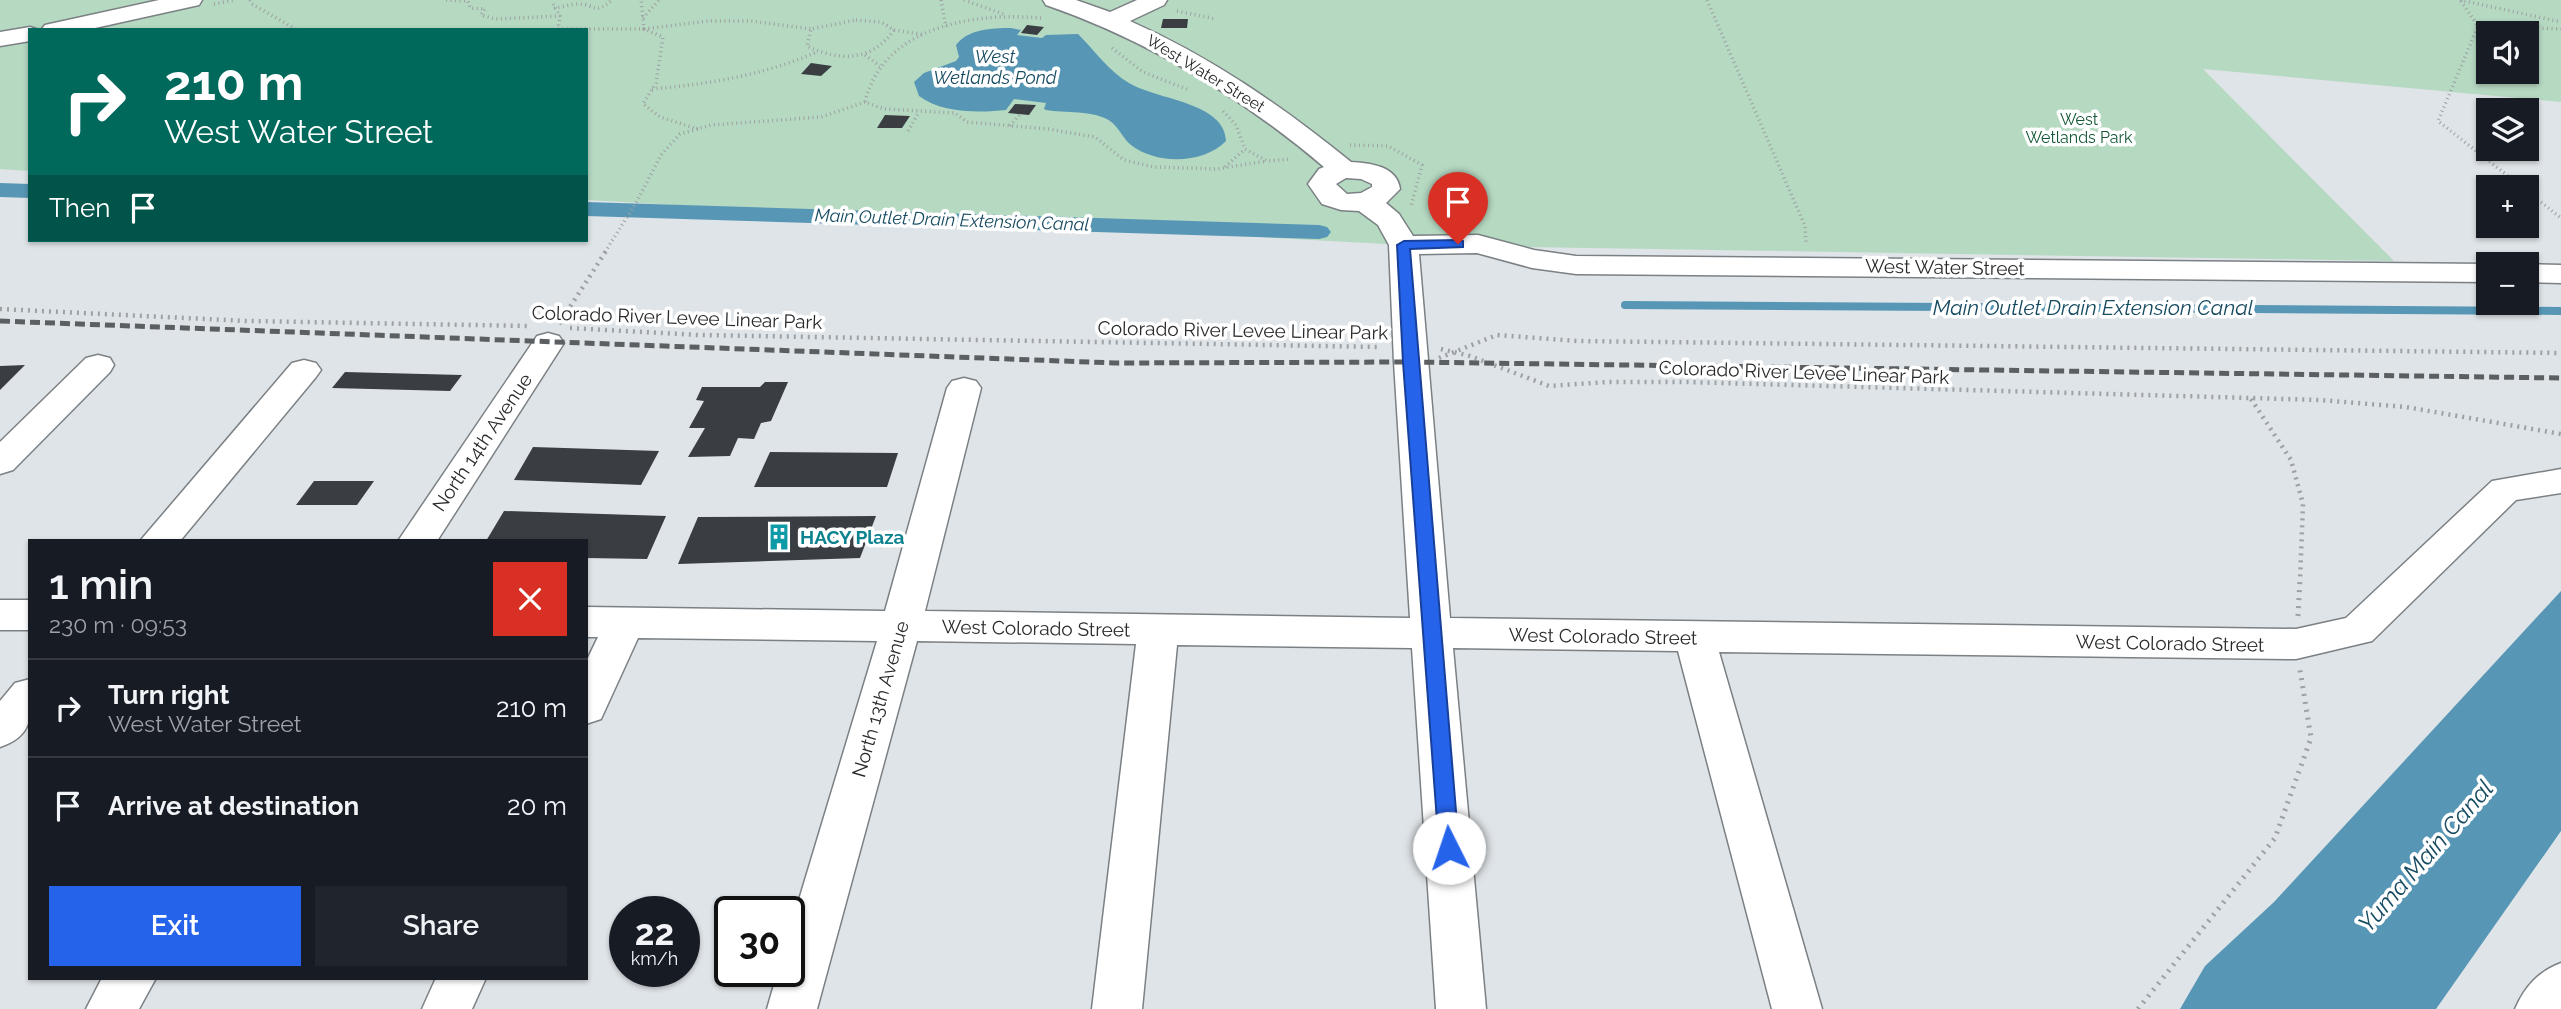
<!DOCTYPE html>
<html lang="en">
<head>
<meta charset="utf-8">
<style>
  body { margin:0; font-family:Raleway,sans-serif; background:#20242c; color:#f1f3f6; height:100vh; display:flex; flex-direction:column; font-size:26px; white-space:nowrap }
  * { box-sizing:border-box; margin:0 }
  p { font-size:23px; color:#9ea1a6 }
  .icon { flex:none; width:38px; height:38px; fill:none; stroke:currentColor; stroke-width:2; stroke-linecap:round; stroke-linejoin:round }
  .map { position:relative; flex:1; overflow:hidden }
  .details { position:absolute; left:28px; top:539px; width:560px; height:441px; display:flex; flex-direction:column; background:#171b24; border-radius:0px; box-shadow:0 2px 5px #0004 }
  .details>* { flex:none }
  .banner { position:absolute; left:28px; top:28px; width:560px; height:214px; border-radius:0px; box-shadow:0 2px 5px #0004; background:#00695c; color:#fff; overflow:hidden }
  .tools { position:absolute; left:2476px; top:21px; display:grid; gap:14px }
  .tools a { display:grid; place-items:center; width:63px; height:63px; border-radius:0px; background:#171b24; box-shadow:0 2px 5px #0004; font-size:35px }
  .speed { position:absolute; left:609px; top:896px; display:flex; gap:14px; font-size:35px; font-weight:700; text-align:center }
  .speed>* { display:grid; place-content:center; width:91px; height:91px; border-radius:50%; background:#171b24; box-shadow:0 2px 5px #0004; line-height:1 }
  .speed small { font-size:18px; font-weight:400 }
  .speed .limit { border:4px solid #111; border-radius:10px; background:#fff; color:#111 }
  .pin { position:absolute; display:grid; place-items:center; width:60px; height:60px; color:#fff; margin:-72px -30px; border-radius:50% 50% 50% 0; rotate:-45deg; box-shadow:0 0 7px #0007 }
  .pin .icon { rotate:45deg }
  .me { position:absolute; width:77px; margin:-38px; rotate:356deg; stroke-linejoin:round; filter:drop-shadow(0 0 5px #0008) }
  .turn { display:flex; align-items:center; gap:24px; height:147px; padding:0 21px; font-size:32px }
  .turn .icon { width:91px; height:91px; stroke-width:2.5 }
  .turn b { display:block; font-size:49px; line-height:60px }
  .then { display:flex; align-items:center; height:66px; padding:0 21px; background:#0003; gap:14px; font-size:26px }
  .round { display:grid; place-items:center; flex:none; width:74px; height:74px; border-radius:0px; background:#20242c }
  .head { display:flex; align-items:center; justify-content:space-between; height:119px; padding:0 21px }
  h1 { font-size:42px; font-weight:600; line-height:52px }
  .primary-button { display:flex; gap:14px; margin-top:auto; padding:14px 21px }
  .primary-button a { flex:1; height:80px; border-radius:0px; background:#2563eb; color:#fff; font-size:28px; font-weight:600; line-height:80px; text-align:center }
  .primary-button a+a { background:#20242c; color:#f1f3f6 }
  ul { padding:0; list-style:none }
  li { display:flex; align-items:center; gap:21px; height:98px; padding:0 21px; border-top:2px solid #363941 }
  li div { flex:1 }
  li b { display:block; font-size:26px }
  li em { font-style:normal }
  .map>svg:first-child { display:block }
  .green { fill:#b6d9c2; fill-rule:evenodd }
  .water { fill:#5797b5 }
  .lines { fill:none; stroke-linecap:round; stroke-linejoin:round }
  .stream { stroke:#5797b5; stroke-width:8 }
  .canal { fill:#5797b5; fill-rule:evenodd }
  .building { fill:#3a3e42 }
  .minor-casing { stroke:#7b8084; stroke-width:3 }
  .path-far2 { stroke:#9da1a4; stroke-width:3.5; stroke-dasharray:1 3.5; stroke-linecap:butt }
  .path-far1 { stroke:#9da1a4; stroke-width:4.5; stroke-dasharray:2 5; stroke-linecap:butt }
  .path { stroke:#9da1a4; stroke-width:5; stroke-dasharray:2 6; stroke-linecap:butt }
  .minor { fill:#fff; fill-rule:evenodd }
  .rail { stroke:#5c5f62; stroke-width:5; stroke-dasharray:10 5; stroke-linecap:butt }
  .route { fill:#2563eb; stroke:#184099; stroke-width:2 }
  .labels { text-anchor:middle; stroke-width:7; stroke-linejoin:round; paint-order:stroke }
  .far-street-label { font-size:16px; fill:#282a2c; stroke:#fff }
  .far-park-label { font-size:16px; fill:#135735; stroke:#fff }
  .far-water-label { font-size:18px; font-style:italic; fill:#174b61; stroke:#fff }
  .street-label { font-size:19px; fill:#282a2c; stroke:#fff }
  .culture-label { font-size:19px; font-weight:bold; fill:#0d838f; stroke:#fff; text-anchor:start }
  .water-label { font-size:21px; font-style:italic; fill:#174b61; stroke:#fff }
  .near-water-label { font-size:24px; font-style:italic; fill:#174b61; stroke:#fff }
</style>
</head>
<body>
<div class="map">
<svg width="2561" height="1009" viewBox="0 0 2561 1009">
  <rect width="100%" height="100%" fill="#dfe4e8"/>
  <!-- green -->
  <path class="green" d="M0 0H2561V102L2203 69 2394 261 1404 245 586 200V30H30V171L0 169ZM2488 33H2527V72H2488Z"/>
  <!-- water -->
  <g class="water">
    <path d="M1011 28 1021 30 1017 35 1042 38 1046 35 1078 34C1094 50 1110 72 1129 83 1157 100 1225 102 1226 141 1204 164 1156 165 1131 145 1123 139 1119 127 1110 121 1094 110 1064 113 1046 110L1044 109 1046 103 1014 99 1006 110C979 113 941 113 919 96L914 82 924 73 956 61 959 57 956 45C968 29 992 28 1011 28Z"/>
    <path d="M2561 591V831L2436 1009H2180L2205 966 2274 902Z"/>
  </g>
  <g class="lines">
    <!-- stream -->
    <path class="stream" d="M1625 305 2561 311"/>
    <!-- canal -->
    <g class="canal">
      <path d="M0 183 30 184V198L0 197Z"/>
      <path d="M586 202 1319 225 1327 227 1331 232 1327 237 1319 239 586 216Z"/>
    </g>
  </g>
  <!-- building -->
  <g class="building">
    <path d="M1163 19H1188L1187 28H1161Z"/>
    <path d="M1027 25 1044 27 1037 35 1021 33Z"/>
    <path d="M811 63 832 66 821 76 801 74Z"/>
    <path d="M1015 104 1036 105 1029 115 1008 113Z"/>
    <path d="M885 115 910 116 902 128H877Z"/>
    <path d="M25 365 0 390V366Z"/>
    <path d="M345 372 462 375 450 391 332 388Z"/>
    <path d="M765 382H788L771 421 761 423 754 439 738 438 730 456 688 457 705 428H689L704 401 696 400 702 387H760Z"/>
    <path d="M533 447 659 451 641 485 514 480Z"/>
    <path d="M770 452 898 453 887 487H754Z"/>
    <path d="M314 481H374L357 505H296Z"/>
    <path d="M504 511 666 516 647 559 586 558V541H486Z"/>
    <path d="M876 516 860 558 678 564 698 517Z"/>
  </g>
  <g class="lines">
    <!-- minor casing -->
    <g class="minor-casing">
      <g id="minor">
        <path d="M159 0H202L199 5 86 30H41L45 25Z"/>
        <path d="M1043 0H1076L1110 12 1137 0H1167L1164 5 1130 21C1211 57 1282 106 1351 162 1370 163 1397 166 1400 189L1386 203 1399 214 1413 236 1478 235 1534 250 1576 256 2489 264 2488 282 1576 274 1532 268 1477 253 1419 254 1450 618 2296 629 2346 618 2492 481 2561 469V493L2516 500 2372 641 2296 659 1719 652 1822 1009H1772L1678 651 1453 648 1486 1009H1436L1412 648 1177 645 1142 1009H1092L1136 644 917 641 817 1009H767L778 971H789V933L877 641 638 638 601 719 586 724V662L598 637H586V607L885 611 947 388 952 381 964 378 976 381 981 388 925 611 1410 618 1394 362 1389 245 1378 225 1359 211 1341 210 1322 204 1308 184 1319 169 1324 167C1241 97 1150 41 1046 5ZM1346 178 1361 179 1372 184V187L1361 193 1347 194 1336 184Z"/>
        <path d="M30 27 39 30H30V41L0 46V32Z"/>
        <path d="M2526 264H2527L2561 265V283L2527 282Z"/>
        <path d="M548 333 559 336 564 343 437 541H398L537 336Z"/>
        <path d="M98 355 110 358 114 365 110 372 13 470 0 474V442L86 358Z"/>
        <path d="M304 360 316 363 321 370 316 377 180 541H140L292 363Z"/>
        <rect x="0" y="600" width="30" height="30"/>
        <path d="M30 679C30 711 37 735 0 747V701L15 683Z"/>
        <path d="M2561 963V1009H2515C2525 986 2538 972 2561 963Z"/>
        <path d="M102 978H156L139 1009H86Z"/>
        <path d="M436 978H486L472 1009H422Z"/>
      </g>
    </g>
    <!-- path-far2 -->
    <g class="path-far2">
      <path d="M250 0 252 4 297 30"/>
      <path d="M446 0 468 1 470 8 485 9 481 15 495 19 560 16"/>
      <path d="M941 0 946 27"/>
      <path d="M964 0 1006 15"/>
      <path d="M1707 0 1805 226 1806 244"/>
      <path d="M2460 0 2561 22"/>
      <path d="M2461 1 2478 26"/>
      <path d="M214 4 234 0"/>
      <path d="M553 4 560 16 558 29"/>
      <path d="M554 8C562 7 571 4 579 4 597 5 594 15 612 0"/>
      <path d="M1177 11 1216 19"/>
      <path d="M643 18 659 0"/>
      <path d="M1041 18C975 12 883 26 865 102L884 109 955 113 967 122 1048 129 1095 137 1124 160 1154 167 1217 169 1267 161"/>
      <path d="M856 20 881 22 894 30C873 61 839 62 807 46L811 29Z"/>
      <path d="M558 29H644L641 0"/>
      <path d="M894 30 925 35"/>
      <path d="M1112 48 1143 72 1189 90"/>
      <path d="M865 55 880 66"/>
      <path d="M652 89C709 84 764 75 817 52"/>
      <path d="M1223 111 1236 125 1245 149 1267 161 1290 159"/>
      <path d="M1010 126 1020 114"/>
      <path d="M698 129 660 117 643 104 656 83 663 37 644 29 708 21H751L811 29"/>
      <path d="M908 131 919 112"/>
      <path d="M1350 145 1388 146 1422 165 1411 206"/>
      <path d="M1225 167 1245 149"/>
      <path d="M2522 187 2438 121 2478 26 2561 29"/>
      <path d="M2527 191 2561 218"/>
      <path d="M605 252 636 203 661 155 680 134 711 125 821 117 865 102"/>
    </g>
    <!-- path-far1 -->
    <g class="path-far1">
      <path d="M0 309 247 321 530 326"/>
      <path d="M559 324 606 251"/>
      <path d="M570 328 698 335 1380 347"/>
      <path d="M1441 349 1470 356 1549 386 1607 382H1687L2320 400 2406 407 2561 434"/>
      <path d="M1439 358 1497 335 1577 341 2561 353"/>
      <path d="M2251 399 2291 460 2303 504 2300 581"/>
    </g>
    <!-- path -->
    <g class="path">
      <path d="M2298 616 2300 579"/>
      <path d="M2138 1009 2275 838 2311 738 2300 670"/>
    </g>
    <!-- minor -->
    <use href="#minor" class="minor"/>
    <!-- rail -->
    <path class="rail" d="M0 321 1115 363 1410 362 2561 378"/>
  </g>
  <!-- route -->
  <path class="route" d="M1458 240 1463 241V247L1410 249 1459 848 1456 854 1449 857 1442 854 1439 848 1403 362 1397 245 1404 241Z"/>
  <!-- icons -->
  <defs>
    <g id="building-bare" transform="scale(2.1)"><path d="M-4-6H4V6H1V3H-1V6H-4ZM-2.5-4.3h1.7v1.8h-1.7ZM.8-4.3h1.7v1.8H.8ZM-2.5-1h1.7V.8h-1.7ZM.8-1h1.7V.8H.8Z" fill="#0f9aa8" stroke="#fff" stroke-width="2.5" paint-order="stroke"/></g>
  </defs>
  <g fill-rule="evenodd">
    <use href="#building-bare" x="779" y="537"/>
  </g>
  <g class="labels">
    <!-- far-street labels -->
    <g class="far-street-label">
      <text transform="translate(1206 73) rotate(31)" y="6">West Water Street</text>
    </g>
    <!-- far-park labels -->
    <g class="far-park-label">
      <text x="2079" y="125">West<tspan x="2079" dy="18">Wetlands Park</tspan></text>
    </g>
    <!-- far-water labels -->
    <g class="far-water-label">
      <text x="995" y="63">West<tspan x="995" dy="21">Wetlands Pond</tspan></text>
      <text transform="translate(952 220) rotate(2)" y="6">Main Outlet Drain Extension Canal</text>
    </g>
    <!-- street labels -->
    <g class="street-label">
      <text transform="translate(1945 267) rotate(1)" y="7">West Water Street</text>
      <text transform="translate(677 317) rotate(2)" y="7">Colorado River Levee Linear Park</text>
      <text transform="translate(1243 330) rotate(1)" y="7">Colorado River Levee Linear Park</text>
      <text transform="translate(1804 372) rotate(2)" y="7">Colorado River Levee Linear Park</text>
      <text transform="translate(482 442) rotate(-56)" y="7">North 14th Avenue</text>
      <text transform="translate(1036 628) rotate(1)" y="7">West Colorado Street</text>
      <text transform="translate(1603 636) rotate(1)" y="7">West Colorado Street</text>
      <text transform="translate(2170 643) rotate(1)" y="7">West Colorado Street</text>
      <text transform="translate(880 699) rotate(-74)" y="7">North 13th Avenue</text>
    </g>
    <!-- culture labels -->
    <g class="culture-label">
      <text x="800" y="544">HACY Plaza</text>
    </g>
    <!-- water labels -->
    <g class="water-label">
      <text x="2093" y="315">Main Outlet Drain Extension Canal</text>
    </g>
    <!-- near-water labels -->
    <g class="near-water-label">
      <text transform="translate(2426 856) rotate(-49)" y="8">Yuma Main Canal</text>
    </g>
  </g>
</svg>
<div class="tools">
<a><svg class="icon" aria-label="sound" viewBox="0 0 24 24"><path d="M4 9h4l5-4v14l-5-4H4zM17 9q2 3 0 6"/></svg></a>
<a><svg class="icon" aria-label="layers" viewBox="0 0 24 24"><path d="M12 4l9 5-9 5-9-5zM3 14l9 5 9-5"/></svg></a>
<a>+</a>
<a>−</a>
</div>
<div class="speed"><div>22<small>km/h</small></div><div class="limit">30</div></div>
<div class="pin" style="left:1458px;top:244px;background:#d93025"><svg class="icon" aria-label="arrive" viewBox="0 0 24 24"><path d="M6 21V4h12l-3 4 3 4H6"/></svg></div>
<svg class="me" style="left:1449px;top:848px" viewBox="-20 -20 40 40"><circle r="19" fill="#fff"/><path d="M0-13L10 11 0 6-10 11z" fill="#2563eb"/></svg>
<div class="banner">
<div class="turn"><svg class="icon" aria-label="right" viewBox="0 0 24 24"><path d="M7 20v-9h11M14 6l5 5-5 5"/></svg><div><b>210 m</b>West Water Street</div></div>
<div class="then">Then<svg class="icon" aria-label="arrive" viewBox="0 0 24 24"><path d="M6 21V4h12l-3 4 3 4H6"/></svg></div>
</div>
<section class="details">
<div class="head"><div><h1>1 min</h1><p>230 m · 09:53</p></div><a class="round" style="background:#d93025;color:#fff"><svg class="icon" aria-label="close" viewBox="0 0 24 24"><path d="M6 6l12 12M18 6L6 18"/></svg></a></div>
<ul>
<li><svg class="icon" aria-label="right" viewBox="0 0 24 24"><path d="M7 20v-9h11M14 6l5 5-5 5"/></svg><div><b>Turn right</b><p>West Water Street</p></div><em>210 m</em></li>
<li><svg class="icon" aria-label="arrive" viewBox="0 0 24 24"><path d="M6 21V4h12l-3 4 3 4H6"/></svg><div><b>Arrive at destination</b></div><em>20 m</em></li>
</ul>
<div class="primary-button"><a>Exit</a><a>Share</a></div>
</section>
</div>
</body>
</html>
